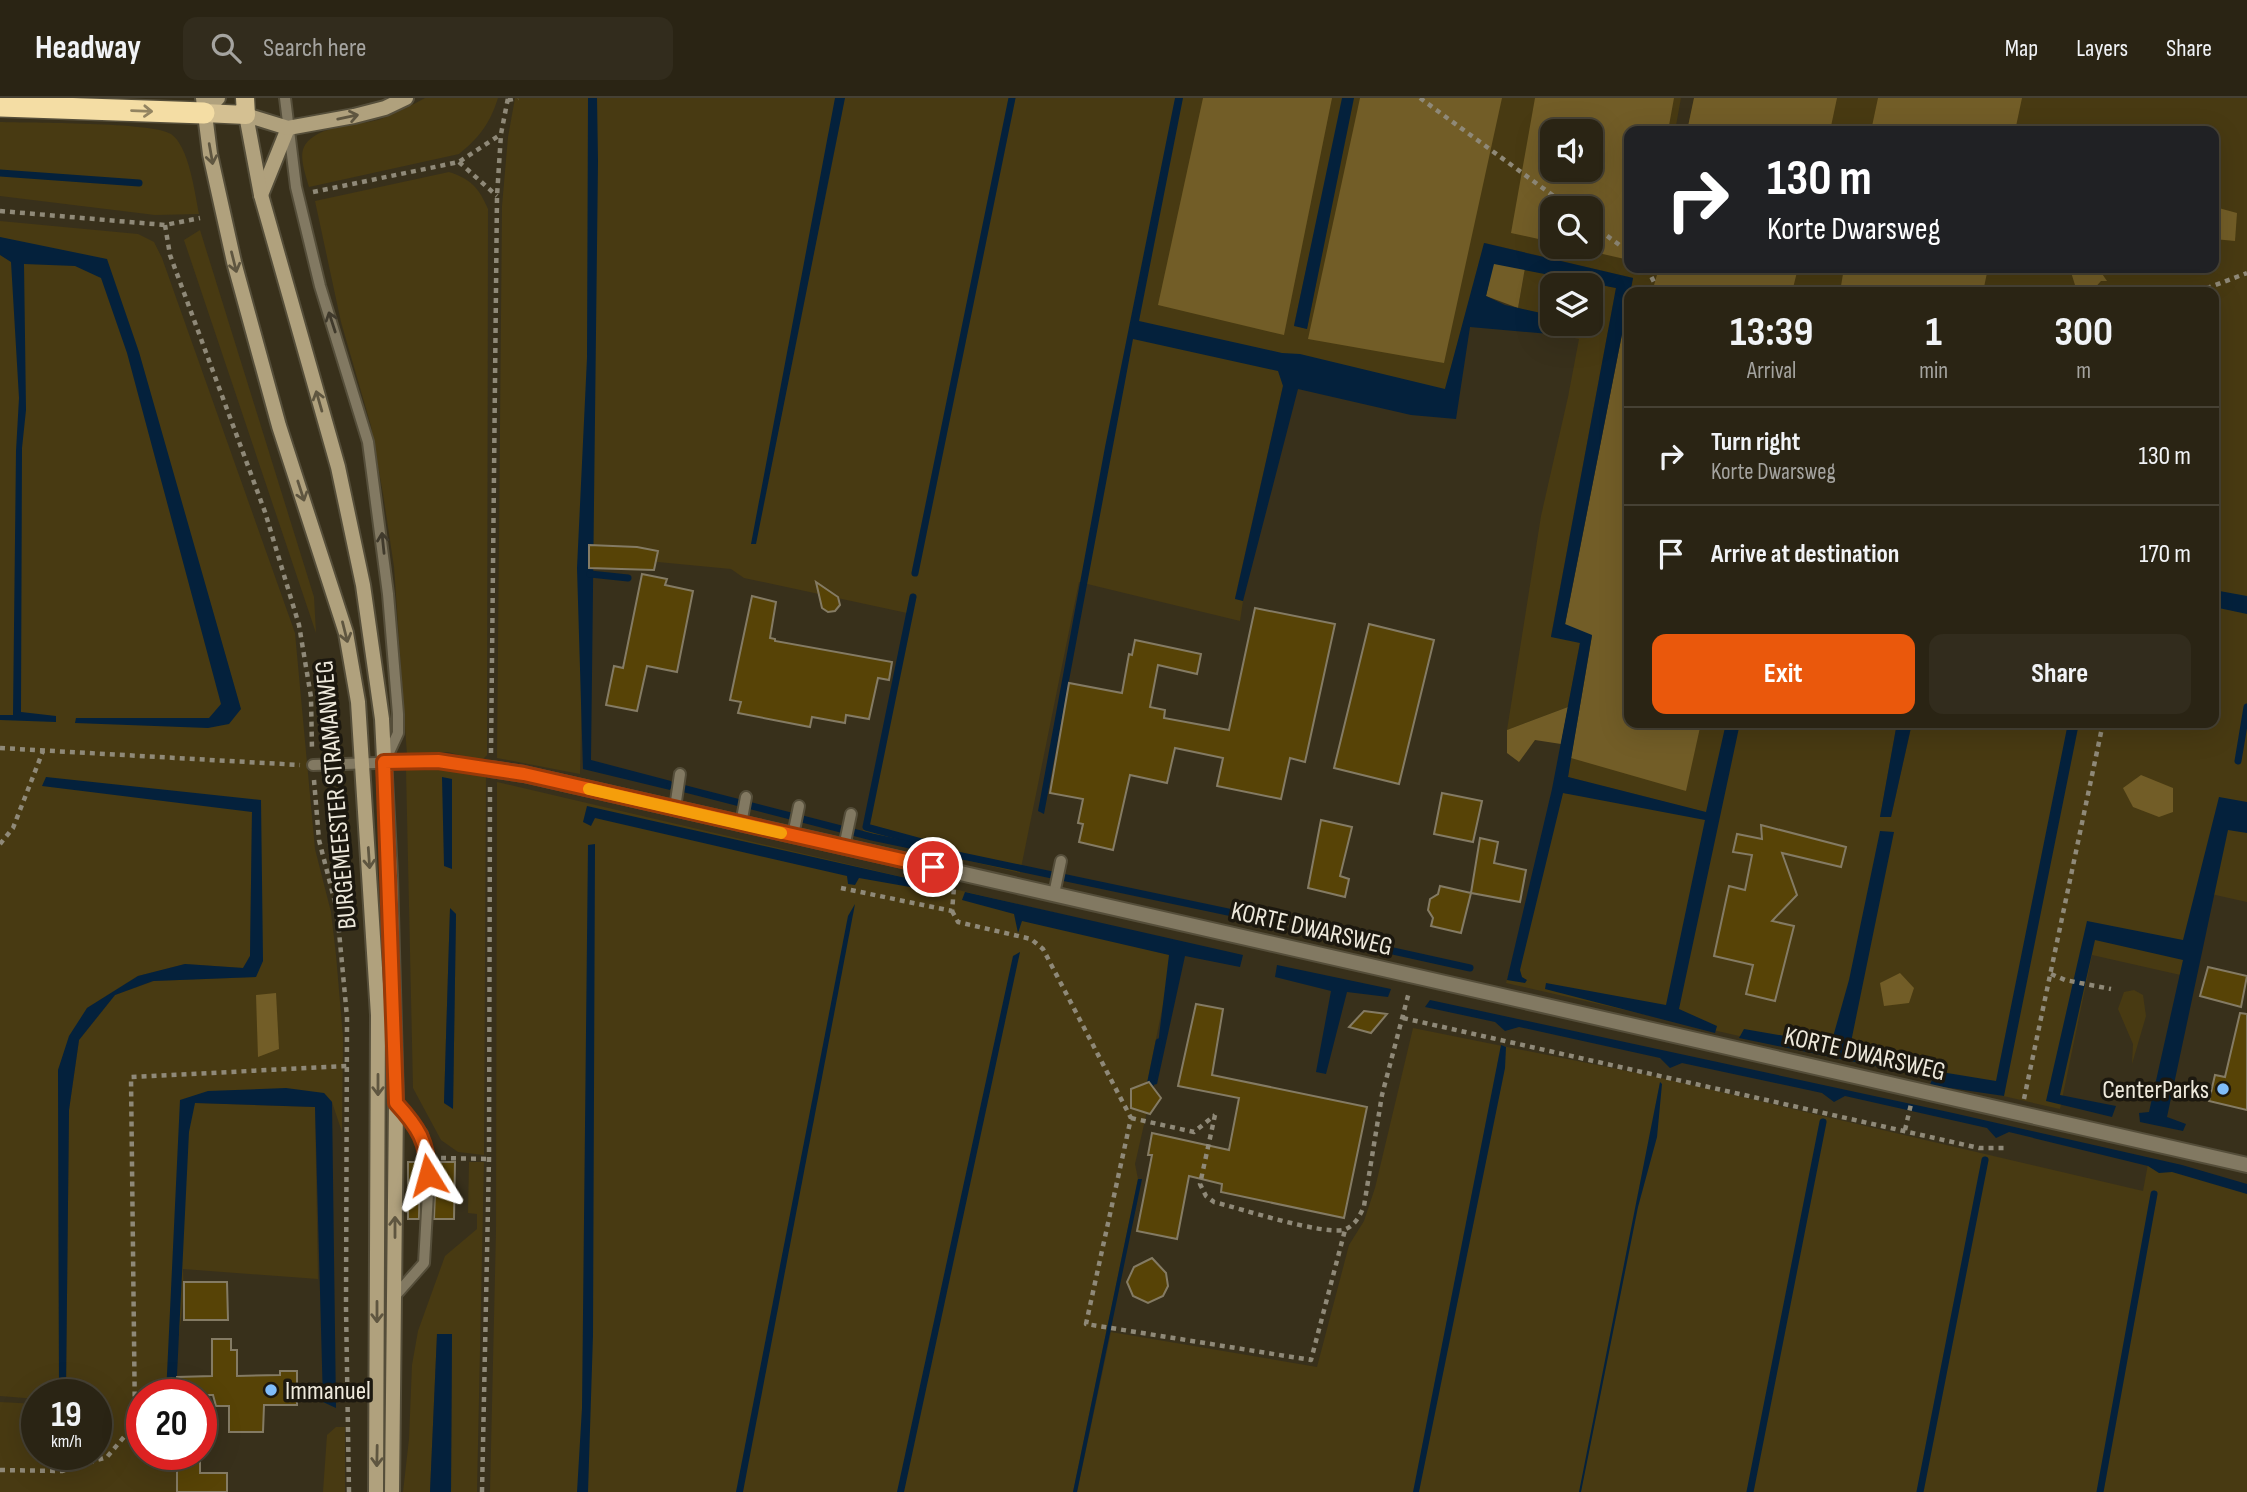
<!DOCTYPE html>
<html lang="en">
<head>
<meta charset="utf-8">
<style>
  body { margin:0; font-family:"Sofia Sans Condensed",sans-serif; background:#322c1d; color:#f1f3f6; height:100vh; display:flex; flex-direction:column; font-size:26px; white-space:nowrap }
  * { box-sizing:border-box; margin:0 }
  p { font-size:23px; color:#a5a4a0 }
  .icon { flex:none; width:38px; height:38px; fill:none; stroke:currentColor; stroke-width:2; stroke-linecap:round; stroke-linejoin:round }
  .map { position:relative; flex:1; overflow:hidden }
  .panel { position:absolute; left:1624px; top:189px; width:595px; height:441px; display:flex; flex-direction:column; background:#2a2414; border-radius:14px; box-shadow:0 7px 28px #0002,0 0 0 2px #464134 }
  .panel>* { flex:none }
  .guide { position:absolute; left:1624px; top:28px; width:595px; height:147px; border-radius:14px; box-shadow:0 7px 28px #0002,0 0 0 2px #464134; background:#202124; color:#fff; overflow:hidden }
  .buttons { position:absolute; left:1540px; top:21px; display:grid; gap:14px }
  .buttons a { display:grid; place-items:center; width:63px; height:63px; border-radius:14px; background:#2a2414; box-shadow:0 7px 28px #0002,0 0 0 2px #464134; font-size:35px }
  .speed { position:absolute; left:21px; top:1281px; display:flex; gap:14px; font-size:35px; font-weight:700; text-align:center }
  .speed>* { display:grid; place-content:center; width:91px; height:91px; border-radius:50%; background:#2a2414; box-shadow:0 7px 28px #0002,0 0 0 2px #464134; line-height:1 }
  .speed small { font-size:18px; font-weight:400 }
  .speed .limit { border:10px solid #d22; background:#fff; color:#111 }
  .pin { position:absolute; display:grid; place-items:center; width:60px; height:60px; color:#fff; margin:-30px; border:4px solid #fff; border-radius:50%; box-shadow:0 2px 7px #0007 }
  .me { position:absolute; width:77px; margin:-38px; rotate:352deg; stroke-linejoin:round; filter:drop-shadow(0 0 5px #0008) }
  .turn { display:flex; align-items:center; gap:24px; height:147px; padding:0 28px; font-size:32px }
  .turn .icon { width:91px; height:91px; stroke-width:2.5 }
  .turn b { display:block; font-size:49px; line-height:60px }
  .eta { display:flex; justify-content:space-evenly; align-items:center; height:119px; text-align:center }
  .eta b { font-size:42px; font-weight:700; line-height:49px }
  .cta { display:flex; gap:14px; margin-top:auto; padding:14px 28px }
  .cta a { flex:1; height:80px; border-radius:14px; background:#ea580c; color:#fff; font-size:28px; font-weight:700; line-height:80px; text-align:center }
  .cta a+a { background:#322c1d; color:#f1f3f6 }
  ul { padding:0; list-style:none }
  li { display:flex; align-items:center; gap:21px; height:98px; padding:0 28px; border-top:2px solid #464134 }
  li div { flex:1 }
  li b { display:block; font-size:26px }
  li em { font-style:normal }
  header { display:flex; align-items:center; gap:42px; box-sizing:border-box; height:98px; padding:0 35px; background:#2a2414; border-bottom:2px solid #464134 }
  header strong { font-size:33px }
  nav { display:flex; gap:38px; margin-inline-start:auto; font-size:24px }
  .search { width:490px; height:63px; background:#322c1d; display:flex; align-items:center; gap:18px; box-sizing:border-box; padding:0 24px; border-radius:14px; color:#a5a4a0; font-size:26px }
  .map>svg:first-child { display:block }
  .green { fill:#483a12; fill-rule:evenodd }
  .forest { fill:#725d27; fill-rule:evenodd }
  .water { fill:#04213c }
  .lines { fill:none; stroke-linecap:round; stroke-linejoin:round }
  .stream { stroke:#04213c; stroke-width:7 }
  .building { fill:#574306; stroke:#847b64; stroke-width:2 }
  .lane-casing { stroke:#554e3a; stroke-width:14 }
  .street-casing { stroke:#554e3a; stroke-width:18 }
  .secondary-casing { stroke:#554e3a; stroke-width:18 }
  .primary-casing { stroke:#554e3a; stroke-width:21 }
  .highway-casing { stroke:#554e3a; stroke-width:24 }
  .path { stroke:#8f8978; stroke-width:4.5; stroke-dasharray:5 5; stroke-linecap:butt }
  .lane { stroke:#827962; stroke-width:10 }
  .street { stroke:#827962; stroke-width:14 }
  .secondary { stroke:#b0a17d; stroke-width:14 }
  .primary { stroke:#d4c092; stroke-width:18 }
  .highway { stroke:#f4dda4; stroke-width:21 }
  .oneway { stroke:#938461 }
  .oneway2 { stroke:#5f5640 }
  .oneway3 { stroke:#403a2c }
  .route-casing { stroke:#983908; stroke-width:18 }
  .route { stroke:#ea580c; stroke-width:12 }
  .slow { stroke:#f59e0b; stroke-width:12 }
  .poi-dot { fill:#80bdfa; stroke:#1c180f; stroke-width:2.5 }
  .labels { text-anchor:middle; stroke-width:7; stroke-linejoin:round; paint-order:stroke }
  .street-label { font-size:26px; fill:#eee9dc; stroke:#1c180f }
  .poi-label { font-size:26px; fill:#eee9dc; stroke:#1c180f; text-anchor:end }
</style>
</head>
<body>
<header>
<strong>Headway</strong>
<div class="search"><svg class="icon" aria-label="search" viewBox="0 0 24 24"><circle cx="10" cy="10" r="6"/><path d="M15 15l6 6"/></svg>Search here</div>
<nav><a>Map</a><a>Layers</a><a>Share</a></nav>
</header>
<div class="map">
<svg width="2247" height="1394" viewBox="0 0 2247 1394">
  <rect width="100%" height="100%" fill="#38301b"/>
  <!-- green -->
  <g class="green">
    <path d="M425 0H498C490 25 480 39 459 56L309 89C306 77 298 58 305 47 319 26 359 28 381 21 396 15 411 8 425 0Z"/>
    <path d="M515 0H1344L1294 227 1307 231 1351 0H1681L1675 33H1629V170H2214V33H1687L1694 0H2247V804L2202 794 2185 878 2092 857 2060 1011 1506 885 1563 695 1697 712 1568 679 1611 388 1629 625H1897L1880 719H1891L1912 625H2214V194H1631L1633 180 1485 145 1445 291 1283 288 1235 500 1243 503 1240 523 1079 484 1020 775 862 738 907 515 744 480 731 471 585 457 580 676 497 660 502 108 508 39ZM1552 33H1591V72H1552ZM1552 110H1591V149H1552Z"/>
    <path d="M0 24C29 25 153 24 171 36 189 48 195 96 199 116L155 117 0 98Z"/>
    <path d="M449 74C471 81 479 90 488 111L487 657 481 663 448 654 407 657 394 469 383 396 371 328 341 224 315 103Z"/>
    <path d="M0 123 138 136 154 144 162 160 295 535 315 751 331 814 336 857 343 939 342 1034 332 1004 324 995 200 1005 315 1009 318 1181 183 1171 184 1196 177 1254 176 1297H142V1356H176L177 1394H0V1304L37 1306V1356H96V1297H59L66 1289 69 1012 79 942 115 897 154 883 256 879 252 713 250 858 243 870 185 866 138 878 87 910 58 972 59 1285 49 1297H37V1301L0 1298V621L13 617H0Z"/>
    <path d="M200 132 314 499 316 535 184 142Z"/>
    <path d="M1525 170 1616 190 1551 538 1580 544 1568 609 1507 632 1541 418 1568 299 1579 241 1561 237 1559 226H1591V187H1552V219L1518 210Z"/>
    <path d="M440 669 486 678 484 1057 458 1054 441 1042 413 990 406 672ZM450 811 456 816 453 1010 444 1005Z"/>
    <path d="M497 684 1176 843 1147 985 1153 987 1135 1066 1138 1081 1073 1394H490L496 1133Z"/>
    <path d="M2134 892 2143 897 2146 918 2132 966 2133 946 2118 911 2124 894Z"/>
    <path d="M1413 930 1657 979 2143 1093 2148 1066 2247 1089V1394H1077L1111 1234 1317 1269 1349 1147 1364 1123 1375 1090Z"/>
    <path d="M469 1064H484L477 1394H451L452 1236H437L430 1394H403L409 1341 412 1267 418 1233 445 1158 477 1131V1116L468 1115Z"/>
    <path d="M336 1329H345V1394H323L327 1337Z"/>
  </g>
  <!-- forest -->
  <g class="forest">
    <path d="M1203 0H1332L1284 237 1158 207Z"/>
    <path d="M1360 0H1502L1444 265 1308 241Z"/>
    <path d="M1535 0H1674L1668 33H1629V162L1572 149H1591V110H1552V144L1511 135ZM1552 33H1591V72H1552Z"/>
    <path d="M1694 0H1837L1830 33H1687Z"/>
    <path d="M1878 0H2022L2015 33H1871Z"/>
    <path d="M2215 109 2237 115 2235 143 2214 141Z"/>
    <path d="M1493 165 1525 170 1518 210 1486 198Z"/>
    <path d="M1659 170H1798L1792 194H1652Z"/>
    <path d="M1844 170H1988L1983 194H1840Z"/>
    <path d="M2071 170H2098L2107 183H2101L2091 194 2075 187 2070 171Z"/>
    <path d="M1626 216 1629 217V625H1701L1686 693 1571 660 1592 538 1565 527Z"/>
    <path d="M1568 609 1561 646 1535 642 1519 664 1507 655V632Z"/>
    <path d="M2141 677 2173 690V714L2159 719 2133 709 2123 690Z"/>
    <path d="M1900 875 1914 890 1909 905 1884 908 1880 885Z"/>
    <path d="M276 895 279 951 258 959 256 897Z"/>
  </g>
  <!-- water -->
  <g class="water">
    <path d="M588 0H597L598 63 591 662 671 683 670 692 583 671 577 470 587 260Z"/>
    <path d="M835 0H845L756 446H751Z"/>
    <path d="M1175 0H1183L1139 223 1282 255 1300 256 1445 291 1484 145 1633 180 1565 526 1592 537 1568 679 1706 714 1726 625H1740L1679 911 1717 928 1715 935 1545 891 1546 885 1666 907 1705 722 1563 695 1520 872 1522 879 1527 882 1525 885 1507 882 1552 691 1580 545 1551 539 1616 190 1494 166 1486 198 1505 207 1550 217 1552 226 1560 227 1561 237 1470 229 1456 321 1411 317 1298 291 1243 503 1235 501 1283 288 1278 273 1133 241 1044 716 1038 713 1105 349Z"/>
    <path d="M1342 0H1354L1307 231 1294 228Z"/>
    <path d="M0 139 107 161 139 254 241 611 229 626 208 630 75 625 76 620H209L221 606 127 255 101 180 75 168 24 166 26 312 22 350 21 614 56 618V624L0 622V617H13L16 353 19 300 11 164 0 157Z"/>
    <path d="M2214 492 2247 498V516L2214 509Z"/>
    <path d="M1897 625H1912L1891 719H1880Z"/>
    <path d="M2068 625H2079L2004 998 1930 987 1935 973 1996 983Z"/>
    <path d="M46 679 261 702 263 863 256 879 153 883 115 897 79 942 69 1012 66 1289 59 1297H49L59 1285 58 972 69 938 87 910 138 878 185 866 243 870 250 858 252 714 42 688Z"/>
    <path d="M442 679 452 681V771L444 768Z"/>
    <path d="M2219 699 2247 704V735L2228 732 2167 1019 2186 1026 2183 1033 2140 1024 2139 1015 2149 1014 2183 862 2095 842 2060 997 2116 1008 2112 1019 2046 1003 2087 823 2183 842Z"/>
    <path d="M587 708 946 789 944 795 859 780 855 787 848 786 847 778 595 720 591 728 583 724Z"/>
    <path d="M1880 733 1894 734 1850 949 1918 967 1917 977 1739 940 1744 931 1831 946 1849 882Z"/>
    <path d="M595 746 593 1237 588 1394H577L582 1310 588 747Z"/>
    <path d="M965 794 1243 857 1240 869 1185 858 1157 986 1153 987 1169 857 1022 823 1018 835 1014 816 962 802Z"/>
    <path d="M855 806 743 1394H736L848 818Z"/>
    <path d="M450 810 456 816 453 1011 444 1005Z"/>
    <path d="M1020 854 904 1394H897L1013 858Z"/>
    <path d="M1277 867 1391 891 1388 899 1347 894 1326 976 1316 974 1331 893 1275 879Z"/>
    <path d="M1430 902 1953 1015 2182 1067 2247 1086V1096L2172 1074 2159 1075 2148 1068 2009 1034 1996 1040 1987 1030 1845 998 1834 1004 1822 995 1682 965 1670 970 1660 960 1519 929 1505 933 1495 924 1425 909Z"/>
    <path d="M1501 947 1506 949 1505 970 1419 1394H1413Z"/>
    <path d="M1660 984 1662 986 1657 1039 1638 1109 1581 1394H1579Z"/>
    <path d="M286 990 324 995 332 1004 336 1310 323 1304 315 1009 195 1005 189 1034 176 1297H166L180 1002 208 993Z"/>
    <path d="M1138 1081H1142L1077 1394H1073Z"/>
    <path d="M437 1236H452L451 1394H430Z"/>
  </g>
  <g class="lines">
    <!-- stream -->
    <g class="stream">
      <path d="M0 75 139 85"/>
      <path d="M915 475 1012 0"/>
      <path d="M590 476 628 480"/>
      <path d="M913 499 866 729 936 748"/>
      <path d="M2238 663 2247 609"/>
      <path d="M670 687 872 739 1247 818"/>
      <path d="M1298 832 1470 870"/>
      <path d="M1150 988 1159 944"/>
      <path d="M1750 1394 1823 1024"/>
      <path d="M1920 1394 1985 1062"/>
      <path d="M2100 1394 2154 1096"/>
    </g>
  </g>
  <!-- building -->
  <g class="building">
    <path d="M589 447 637 449 658 453 654 472 589 470Z"/>
    <path d="M642 476 667 481 665 487 693 493 677 574 647 568 637 613 606 607 614 568 623 570Z"/>
    <path d="M816 484 838 499 840 507 835 513 828 514 822 510Z"/>
    <path d="M752 498 776 504 770 540 775 541V543L892 564 889 582 878 580 869 621 846 617 845 625 812 619 810 629 738 615 741 604 730 602Z"/>
    <path d="M1255 510 1335 526 1305 664 1290 660 1281 701 1217 688 1223 660 1175 650 1167 685 1130 677 1113 752 1079 744 1083 726 1078 725 1083 701 1050 695 1069 585 1122 595 1129 556 1132 557 1135 542 1201 556 1197 576 1158 567 1150 609 1165 612 1164 620 1229 632Z"/>
    <path d="M1369 526 1434 542 1399 686 1334 670Z"/>
    <path d="M1442 695 1482 703 1473 744 1434 736Z"/>
    <path d="M1321 722 1352 729 1340 778 1349 781 1345 799 1308 790Z"/>
    <path d="M1761 727 1846 749 1841 769 1782 755 1797 797 1772 823 1794 828 1775 903 1746 896 1753 867 1714 858 1729 788 1745 792 1752 757 1733 754 1737 736 1762 741Z"/>
    <path d="M1480 740 1498 744 1494 765 1526 772 1520 804 1471 795 1461 835 1431 828 1433 820 1428 812 1430 801 1438 796 1440 788 1471 795Z"/>
    <path d="M2208 869 2247 878 2241 909 2200 898Z"/>
    <path d="M1196 906 1223 911 1212 977 1367 1009 1344 1120 1221 1094 1222 1086 1189 1078 1177 1141 1137 1133 1152 1057H1148L1152 1035 1229 1052 1239 1000 1178 988Z"/>
    <path d="M1364 913 1387 916 1371 935 1349 929Z"/>
    <path d="M2240 915 2247 916V1012L2209 1003 2215 977 2225 979Z"/>
    <path d="M1149 984 1161 1000 1150 1016 1131 1010V991Z"/>
    <path d="M408 1064H420L419 1121H408Z"/>
    <path d="M436 1064H455L454 1121H434Z"/>
    <path d="M1152 1160 1166 1175 1168 1188 1163 1198 1148 1205 1133 1198 1127 1184 1134 1169Z"/>
    <path d="M184 1184H227L228 1222H184Z"/>
    <path d="M212 1241H231V1252H237V1278L280 1277V1273H297V1307H264L263 1334H229V1308H216L213 1297H177V1279L212 1278Z"/>
    <path d="M177 1356H200V1375H227V1394H177Z"/>
  </g>
  <g class="lines">
    <!-- lane casing -->
    <g class="lane-casing">
      <g id="lane">
        <path d="M285 0 296 89 320 188 368 344 388 496 398 616V635L386 661"/>
        <path d="M313 667 438 663 491 671"/>
        <path d="M675 710 680 676"/>
        <path d="M741 726 746 699"/>
        <path d="M793 737 799 708"/>
        <path d="M844 749 851 716"/>
        <path d="M1054 796 1061 763"/>
        <path d="M395 1198 424 1165 428 1095V1059L422 1036 396 1005"/>
      </g>
    </g>
    <!-- street casing -->
    <g class="street-casing">
      <path id="street" d="M491 671 524 676 2247 1067"/>
    </g>
    <!-- secondary casing -->
    <g class="secondary-casing">
      <g id="secondary">
        <path d="M203 0 210 56 234 164 279 328 346 535 358 604 378 917 376 1394"/>
        <path d="M204 15 218 0"/>
        <path d="M261 97 288 30"/>
        <path d="M392 1394 396 1005 390 777 382 621 363 487 338 369 261 97 246 17 288 30 354 18 385 10 406 0"/>
      </g>
    </g>
    <!-- primary casing -->
    <g class="primary-casing">
      <path id="primary" d="M204 15 246 17 245 0"/>
    </g>
    <!-- highway casing -->
    <g class="highway-casing">
      <path id="highway" d="M0 8 204 15"/>
    </g>
    <!-- path -->
    <g class="path">
      <path d="M1420 0 1570 110"/>
      <path d="M508 2 518 0"/>
      <path d="M459 64 497 98"/>
      <path d="M313 94 459 64 500 37"/>
      <path d="M0 113 165 127 200 120"/>
      <path d="M1591 126 1629 154"/>
      <path d="M165 127 170 157 265 414 299 527 311 599 312 652"/>
      <path d="M1647 170 1659 194"/>
      <path d="M2197 194 2247 175"/>
      <path d="M0 650 300 667"/>
      <path d="M491 655 497 98 501 36 508 0"/>
      <path d="M314 682 319 742 337 812 347 919 346 1209 349 1394"/>
      <path d="M0 746 13 730 43 653"/>
      <path d="M841 790 952 813 954 790"/>
      <path d="M952 813 958 824 1031 841 1043 851 1131 1020 1086 1226 1311 1262 1345 1132"/>
      <path d="M2051 876 2065 882 2111 891"/>
      <path d="M1403 920 1979 1050H2004"/>
      <path d="M2024 1001 2103 625"/>
      <path d="M1215 1017 1200 1086 1206 1098 1214 1104C1242 1111 1318 1136 1343 1132 1354 1129 1360 1118 1364 1108L1382 997 1409 894"/>
      <path d="M1131 1020 1194 1034 1215 1017"/>
      <path d="M1905 1032 1911 1006"/>
      <path d="M441 1060 489 1061"/>
      <path d="M0 1372 62 1373 107 1359 135 1326 131 979 347 968"/>
      <path d="M482 1394 489 1061 490 688"/>
    </g>
    <!-- lane -->
    <use href="#lane" class="lane"/>
    <!-- street -->
    <use href="#street" class="street"/>
    <!-- secondary -->
    <use href="#secondary" class="secondary"/>
    <!-- primary -->
    <use href="#primary" class="primary"/>
    <!-- highway -->
    <use href="#highway" class="highway"/>
  </g>
  <!-- one-way arrows -->
  <defs><path id="oneway-shaft" d="M-6 0H5M1.5-3L5.5 0L1.5 3" fill="none" stroke-width="1.6" stroke-linecap="round" stroke-linejoin="round" transform="scale(1.75)"/></defs>
  <use class="oneway" href="#oneway-shaft" transform="translate(142 13) rotate(2)"/>
  <g class="oneway2">
    <use href="#oneway-shaft" transform="translate(348 19) rotate(-12)"/>
    <use href="#oneway-shaft" transform="translate(211 56) rotate(80)"/>
    <use href="#oneway-shaft" transform="translate(234 164) rotate(76)"/>
    <use href="#oneway-shaft" transform="translate(319 303) rotate(-106)"/>
    <use href="#oneway-shaft" transform="translate(301 393) rotate(72)"/>
    <use href="#oneway-shaft" transform="translate(345 534) rotate(76)"/>
    <use href="#oneway-shaft" transform="translate(369 760) rotate(86)"/>
    <use href="#oneway-shaft" transform="translate(378 987) rotate(90)"/>
    <use href="#oneway-shaft" transform="translate(395 1129) rotate(-90)"/>
    <use href="#oneway-shaft" transform="translate(377 1214) rotate(90)"/>
    <use href="#oneway-shaft" transform="translate(377 1358) rotate(91)"/>
  </g>
  <g class="oneway3">
    <use href="#oneway-shaft" transform="translate(332 224) rotate(-108)"/>
    <use href="#oneway-shaft" transform="translate(383 445) rotate(-96)"/>
  </g>
  <g class="lines">
    <!-- route casing -->
    <g class="route-casing">
      <path id="route" d="M428 1077C428 1044 418 1029 396 1005L384 664 438 663 524 676 933 769"/>
    </g>
    <!-- route -->
    <use href="#route" class="route"/>
    <!-- slow -->
    <path class="slow" d="M589 691 781 735"/>
  </g>
  <!-- markers -->
  <g class="poi-dot">
    <circle cx="2223" cy="991" r="7"/>
    <circle cx="271" cy="1292" r="7"/>
  </g>
  <g class="labels">
    <!-- street labels -->
    <g class="street-label">
      <text transform="translate(335 697) rotate(-95)" y="9">BURGEMEESTER STRAMANWEG</text>
      <text transform="translate(1312 830) rotate(13)" y="9">KORTE DWARSWEG</text>
      <text transform="translate(1865 955) rotate(13)" y="9">KORTE DWARSWEG</text>
    </g>
    <!-- poi labels -->
    <g class="poi-label">
      <text x="2209" y="1000">CenterParks</text>
      <text x="285" y="1301" text-anchor="start">Immanuel</text>
    </g>
  </g>
</svg>
<div class="buttons">
<a><svg class="icon" aria-label="sound" viewBox="0 0 24 24"><path d="M4 9h4l5-4v14l-5-4H4zM17 9q2 3 0 6"/></svg></a>
<a><svg class="icon" aria-label="search" viewBox="0 0 24 24"><circle cx="10" cy="10" r="6"/><path d="M15 15l6 6"/></svg></a>
<a><svg class="icon" aria-label="layers" viewBox="0 0 24 24"><path d="M12 4l9 5-9 5-9-5zM3 14l9 5 9-5"/></svg></a>
</div>
<div class="speed"><div>19<small>km/h</small></div><div class="limit">20</div></div>
<div class="pin" style="left:933px;top:769px;background:#d93025"><svg class="icon" aria-label="arrive" viewBox="0 0 24 24"><path d="M6 21V4h12l-3 4 3 4H6"/></svg></div>
<svg class="me" style="left:428px;top:1077px" viewBox="-20 -20 40 40"><path d="M0-17L14 15 0 8-14 15z" fill="#ea580c" stroke="#fff" stroke-width="4"/></svg>
<div class="guide">
<div class="turn"><svg class="icon" aria-label="right" viewBox="0 0 24 24"><path d="M7 20v-9h11M14 6l5 5-5 5"/></svg><div><b>130 m</b>Korte Dwarsweg</div></div>
</div>
<section class="panel">
<div class="eta">
<div><b>13:39</b><p>Arrival</p></div>
<div><b>1</b><p>min</p></div>
<div><b>300</b><p>m</p></div>
</div>
<ul>
<li><svg class="icon" aria-label="right" viewBox="0 0 24 24"><path d="M7 20v-9h11M14 6l5 5-5 5"/></svg><div><b>Turn right</b><p>Korte Dwarsweg</p></div><em>130 m</em></li>
<li><svg class="icon" aria-label="arrive" viewBox="0 0 24 24"><path d="M6 21V4h12l-3 4 3 4H6"/></svg><div><b>Arrive at destination</b></div><em>170 m</em></li>
</ul>
<div class="cta"><a>Exit</a><a>Share</a></div>
</section>
</div>
</body>
</html>
